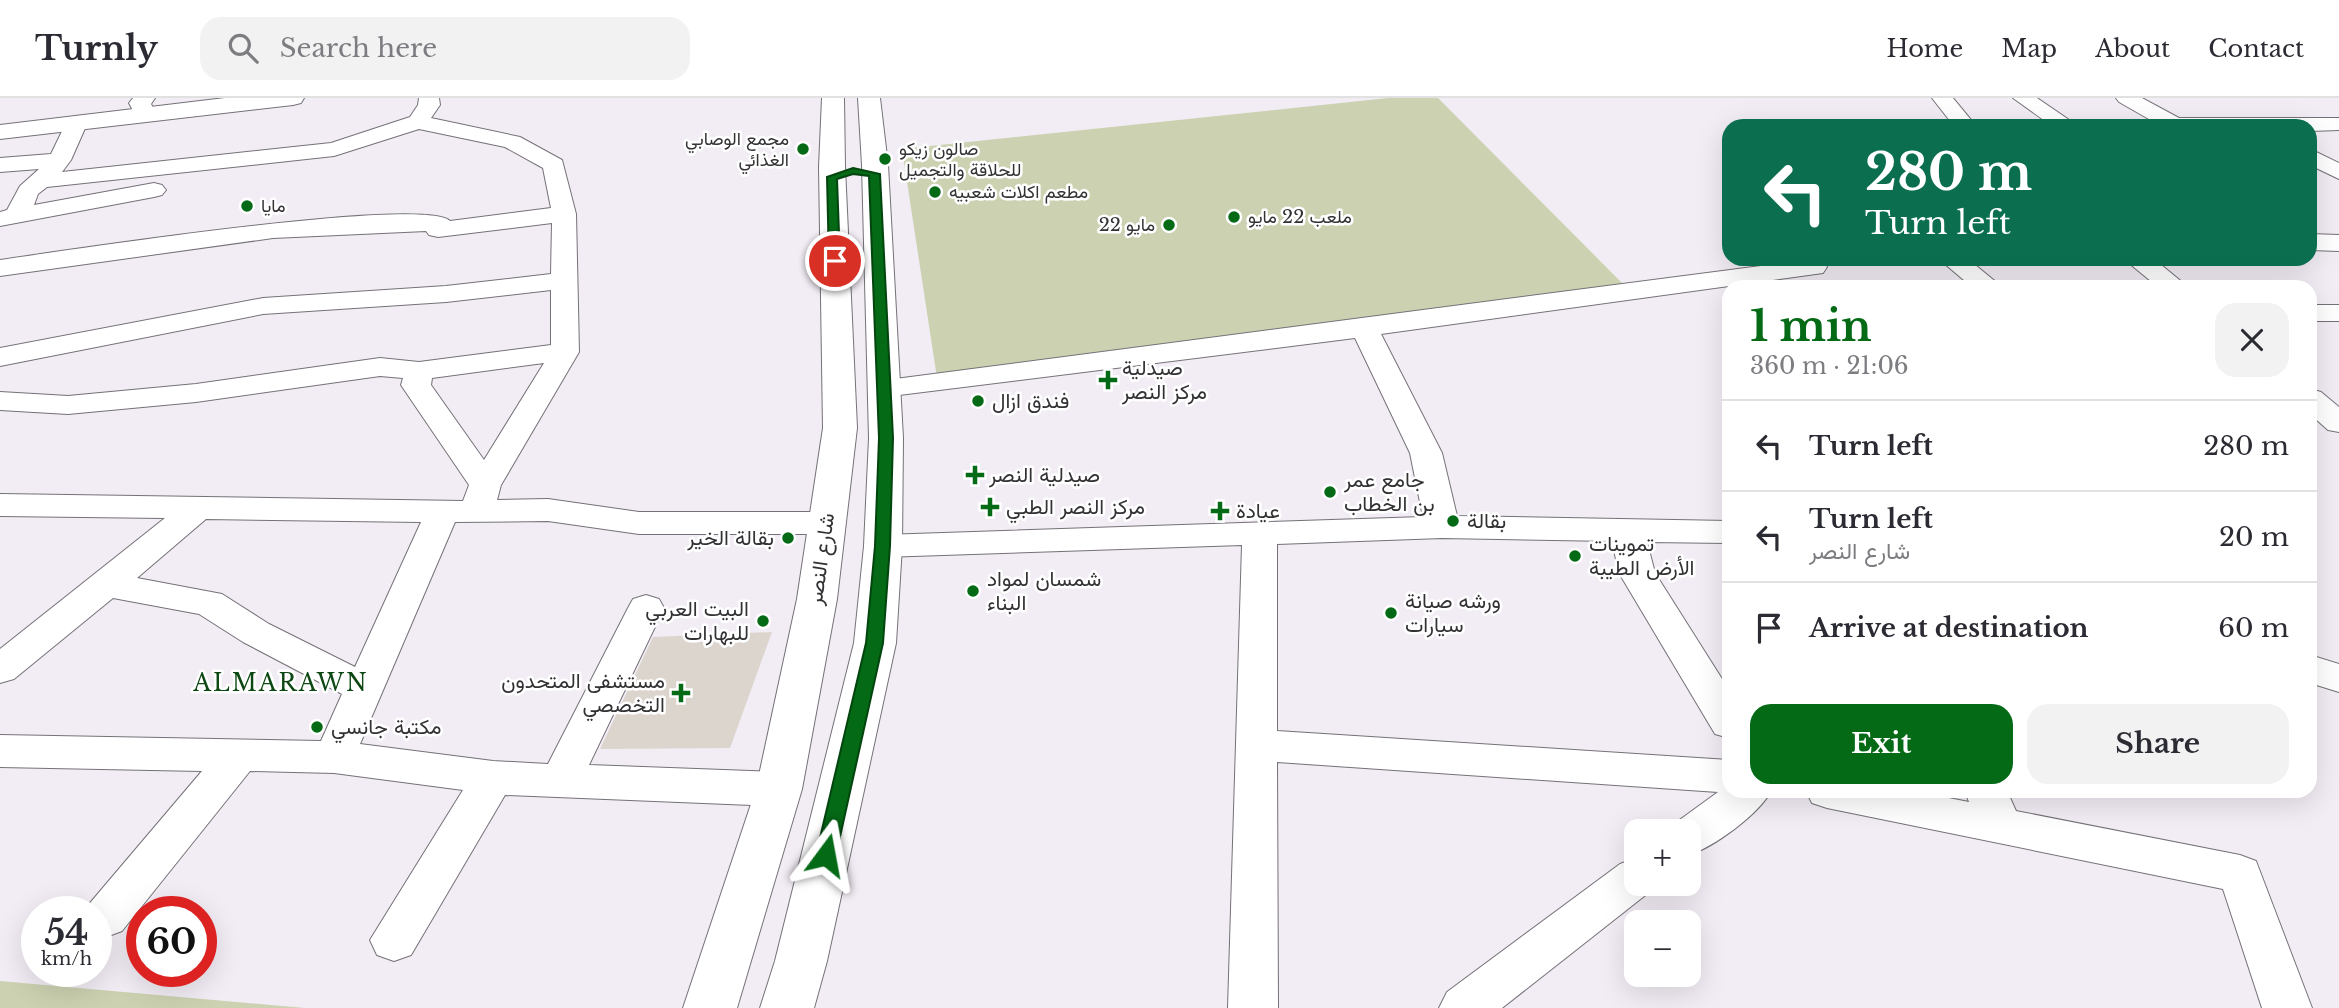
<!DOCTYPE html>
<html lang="en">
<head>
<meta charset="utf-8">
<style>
  body { margin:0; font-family:"Libre Baskerville",Vazirmatn,serif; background:#f2f2f3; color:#2b2b33; height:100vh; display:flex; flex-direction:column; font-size:26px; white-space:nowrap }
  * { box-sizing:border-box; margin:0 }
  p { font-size:23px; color:#7c7c81 }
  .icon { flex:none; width:38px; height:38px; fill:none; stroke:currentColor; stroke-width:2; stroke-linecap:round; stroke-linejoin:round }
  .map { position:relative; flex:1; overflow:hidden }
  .details { position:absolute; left:1722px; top:182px; width:595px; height:518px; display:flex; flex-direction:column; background:#fff; border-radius:21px; box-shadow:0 7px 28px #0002 }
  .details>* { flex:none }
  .guide { position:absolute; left:1722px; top:21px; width:595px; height:147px; border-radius:21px; box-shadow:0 7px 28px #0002; background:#0b6e4f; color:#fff; overflow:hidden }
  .tools { position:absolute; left:1624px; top:721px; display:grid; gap:14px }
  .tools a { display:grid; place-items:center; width:77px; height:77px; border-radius:14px; background:#fff; box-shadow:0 7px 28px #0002; font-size:35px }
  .speed { position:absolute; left:21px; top:798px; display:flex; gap:14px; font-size:35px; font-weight:700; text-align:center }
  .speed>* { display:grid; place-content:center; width:91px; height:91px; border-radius:50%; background:#fff; box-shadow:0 7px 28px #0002; line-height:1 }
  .speed small { font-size:18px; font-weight:400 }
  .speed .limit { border:10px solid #d22; background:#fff; color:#111 }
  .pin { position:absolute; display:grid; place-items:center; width:60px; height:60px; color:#fff; margin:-30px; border:4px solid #fff; border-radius:50%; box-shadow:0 2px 7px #0007 }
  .me { position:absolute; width:77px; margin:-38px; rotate:13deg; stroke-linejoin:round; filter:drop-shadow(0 0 5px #0008) }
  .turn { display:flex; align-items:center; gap:24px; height:147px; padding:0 28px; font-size:32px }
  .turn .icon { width:91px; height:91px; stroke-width:2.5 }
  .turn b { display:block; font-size:49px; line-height:60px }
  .round { display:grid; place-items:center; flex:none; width:74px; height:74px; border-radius:21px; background:#f2f2f3 }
  .headline { display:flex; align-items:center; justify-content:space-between; height:119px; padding:0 28px }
  h1 { font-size:42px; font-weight:700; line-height:52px; color:#046a16 }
  .button { display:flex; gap:14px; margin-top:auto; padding:14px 28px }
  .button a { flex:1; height:80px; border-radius:21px; background:#046a16; color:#fff; font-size:28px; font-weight:700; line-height:80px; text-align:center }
  .button a+a { background:#f2f2f3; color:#2b2b33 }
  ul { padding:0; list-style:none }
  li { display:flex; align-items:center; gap:21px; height:91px; padding:0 28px; border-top:2px solid #e1e1e2 }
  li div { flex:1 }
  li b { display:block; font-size:26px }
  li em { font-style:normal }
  header { display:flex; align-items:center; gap:42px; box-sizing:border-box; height:98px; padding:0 35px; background:#fff; border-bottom:2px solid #e1e1e2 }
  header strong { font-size:33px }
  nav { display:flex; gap:38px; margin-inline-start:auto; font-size:24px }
  .search { width:490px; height:63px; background:#f2f2f3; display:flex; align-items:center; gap:18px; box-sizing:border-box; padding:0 24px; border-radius:21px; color:#7c7c81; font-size:26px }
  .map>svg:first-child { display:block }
  .green { fill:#ccd2b1 }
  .building { fill:#dbd5ce }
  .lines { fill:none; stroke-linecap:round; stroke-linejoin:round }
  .minor-casing { stroke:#757178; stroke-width:2 }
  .tertiary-casing { stroke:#757178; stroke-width:2 }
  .primary-casing { stroke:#757178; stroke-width:2 }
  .minor { fill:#fff; fill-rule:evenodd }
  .tertiary { fill:#fff; fill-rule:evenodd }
  .primary { fill:#fff; fill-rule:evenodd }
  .route { fill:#046a16; stroke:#03450e; stroke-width:2 }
  .poi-dot { fill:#046a16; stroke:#fff; stroke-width:2.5 }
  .labels { text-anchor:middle; stroke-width:5; stroke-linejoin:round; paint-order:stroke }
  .far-poi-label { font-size:18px; fill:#333134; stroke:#fff; text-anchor:start }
  .poi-label { font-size:21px; fill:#333134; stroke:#fff; text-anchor:start }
  .street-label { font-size:21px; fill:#333134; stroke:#fff }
  .neighbourhood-label { font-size:23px; letter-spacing:2px; fill:#0d4713; stroke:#fff }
</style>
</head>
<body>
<header>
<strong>Turnly</strong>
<div class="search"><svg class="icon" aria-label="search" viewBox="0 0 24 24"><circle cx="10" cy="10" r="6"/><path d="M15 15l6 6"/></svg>Search here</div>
<nav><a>Home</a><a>Map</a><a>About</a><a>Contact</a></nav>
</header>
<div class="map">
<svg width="2339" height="910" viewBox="0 0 2339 910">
  <rect width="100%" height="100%" fill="#f2ecf4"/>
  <!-- green -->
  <g class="green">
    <path d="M1388 0H1438L1625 188 937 280 902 51Z"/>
    <path d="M0 883 305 910H0Z"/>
  </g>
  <!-- building -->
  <path class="building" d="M772 534 730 650 600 651 653 539Z"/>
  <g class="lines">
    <!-- minor casing -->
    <g class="minor-casing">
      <g id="minor">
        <path d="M133 0H155L151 6 157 17 154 22H138L129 5Z"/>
        <path d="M419 0H439L440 7 431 20 520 39 562 62 576 116 579 254 501 387 497 402 548 401 639 414H827L839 417 844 425 839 433 827 436H639L548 423 455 424 360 646 493 663 548 666 628 510 633 501 646 497 659 501 664 510 589 667 779 674 794 679 800 691 794 703 779 708 505 697 411 857 394 863 377 857 370 842 463 692 334 675 250 673 122 833 106 839 96 836V814H85L90 805 202 673 0 669V637L321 643 342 596 243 544 199 516 113 500 14 581 0 585V551L165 420 0 418V396L463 403 469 387 401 287 403 280 380 278 196 304 68 316 0 312V294L68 298 196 286 380 260 419 264 551 247V192L446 204 263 216 0 268V250L263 200 446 188 551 176 552 125 438 139 429 137 426 133 273 140 0 178V162C56 154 424 97 450 123L551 110 543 70 505 49 419 31 334 58 47 89 38 96 34 107 154 85 162 87 166 92 162 97 154 99 0 128V114L7 112 20 88 39 71 0 74V60L51 56 67 23H83L86 28 71 62 62 74 331 45 410 19 418 7ZM544 265 484 362 431 287 432 280ZM206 421 421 424 355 569 269 526 222 496 137 480Z"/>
        <path d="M1932 0H1953L1976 28H1954Z"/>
        <path d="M2013 0H2037L2078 28H2052Z"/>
        <path d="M2116 0H2142L2179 20H2339V32L2310 33V28H2161L2119 4Z"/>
        <path d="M2310 51 2339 65V81L2310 67Z"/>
        <path d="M2310 136 2339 137V153L2310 152Z"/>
        <path d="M1814 161 1823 163 1827 169 1823 175 1381 236 1442 355 1457 418 1729 423V445L1647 444 1655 475 1729 592V640L1715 636 1619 475 1612 443 1442 440 1277 446V633L1729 662V693H1771C1759 716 1714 749 1689 757V733H1670L1674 726 1718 694 1277 664 1278 910H1228L1242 447 883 459 871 456 866 448 871 440 883 437 1423 419 1410 355 1355 240 883 299 872 296 868 290 872 284Z"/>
        <path d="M1939 161H1968L2002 189H1972Z"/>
        <path d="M2124 161H2154L2188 189H2158Z"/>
        <rect x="2310" y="207" width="29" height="16"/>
        <path d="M2310 291 2321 294 2339 309V334L2328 332 2310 316Z"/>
        <path d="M2310 557 2339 566V594L2310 585Z"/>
        <path d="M1806 693H1913L1969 704 1965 693H2007L2016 713 2240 757 2256 763 2312 910H2262L2223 791 1827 710 1812 705Z"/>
        <path d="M1636 760V786H1655L1652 792 1502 910H1439L1447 894 1620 766Z"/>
      </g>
    </g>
    <!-- tertiary casing -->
    <g class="tertiary-casing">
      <path id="tertiary" d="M225 0H304L301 5 293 7 0 41V27Z"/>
    </g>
    <!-- primary casing -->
    <g class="primary-casing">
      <g id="primary">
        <path d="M822 0H844L845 69 857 330 837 501 802 691 737 910H683L756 691 797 501 823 330 819 69Z"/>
        <path d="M858 0H880L888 67 903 340 902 448 896 545 827 863 814 910H760L775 863 854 545 864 448 869 340 862 67Z"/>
      </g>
    </g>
    <!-- minor -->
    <use href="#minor" class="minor"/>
    <!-- tertiary -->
    <use href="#tertiary" class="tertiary"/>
    <!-- primary -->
    <use href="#primary" class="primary"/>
  </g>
  <!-- route -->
  <path class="route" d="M853 70 880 76 893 340 890 448 883 545 836 757 833 763 826 765 819 763 816 757 866 545 875 448 879 340 869 78 853 76 837 81 840 163 835 166 829 163 827 79Z"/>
  <!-- markers -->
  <g class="poi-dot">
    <circle cx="803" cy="51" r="7"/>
    <circle cx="885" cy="61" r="7"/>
    <circle cx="935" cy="94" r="7"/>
    <circle cx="247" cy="108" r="7"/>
    <circle cx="1234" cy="119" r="7"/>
    <circle cx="1169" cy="127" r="7"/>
    <path d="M1104.5 271.5h7v7h7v7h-7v7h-7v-7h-7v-7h7z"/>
    <circle cx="978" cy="303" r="7"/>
    <path d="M971.5 366.5h7v7h7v7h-7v7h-7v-7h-7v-7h7z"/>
    <circle cx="1330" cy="394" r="7"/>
    <path d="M986.5 398.5h7v7h7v7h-7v7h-7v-7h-7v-7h7z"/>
    <path d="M1216.5 402.5h7v7h7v7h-7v7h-7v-7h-7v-7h7z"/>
    <circle cx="1453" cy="423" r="7"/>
    <circle cx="788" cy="440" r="7"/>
    <circle cx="1575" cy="458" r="7"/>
    <circle cx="973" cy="493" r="7"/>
    <circle cx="1391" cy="515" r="7"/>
    <circle cx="763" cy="523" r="7"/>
    <path d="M677.5 584.5h7v7h7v7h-7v7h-7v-7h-7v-7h7z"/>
    <circle cx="317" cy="629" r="7"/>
  </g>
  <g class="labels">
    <!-- far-poi labels -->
    <g class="far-poi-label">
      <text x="789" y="47" text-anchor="end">مجمع الوصابي<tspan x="789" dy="21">الغذائي</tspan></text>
      <text x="899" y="57">صالون زيكو<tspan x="899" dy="21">للحلاقة والتجميل</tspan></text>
      <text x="949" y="100">مطعم اكلات شعبيه</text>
      <text x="261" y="114">مايا</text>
      <text x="1248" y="125">ملعب 22 مايو</text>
      <text x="1155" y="133" text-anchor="end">22 مايو</text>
    </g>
    <!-- poi labels -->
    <g class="poi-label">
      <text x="1122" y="277">صيدلية<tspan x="1122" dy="24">مركز النصر</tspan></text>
      <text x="992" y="310">فندق ازال</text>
      <text x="989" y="384">صيدلية النصر</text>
      <text x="1344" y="389">جامع عمر<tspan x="1344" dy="24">بن الخطاب</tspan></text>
      <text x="1006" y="416">مركز النصر الطبي</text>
      <text x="1236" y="420">عيادة</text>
      <text x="1467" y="430">بقالة</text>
      <text x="774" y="447" text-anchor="end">بقالة الخير</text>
      <text x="1589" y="453">تموينات<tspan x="1589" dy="24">الأرض الطيبة</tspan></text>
      <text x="987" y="488">شمسان لمواد<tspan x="987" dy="24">البناء</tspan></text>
      <text x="1405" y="510">ورشه صيانة<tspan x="1405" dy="24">سيارات</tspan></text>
      <text x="749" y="518" text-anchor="end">البيت العربي<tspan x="749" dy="24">للبهارات</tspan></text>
      <text x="665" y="590" text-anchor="end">مستشفى المتحدون<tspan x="665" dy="24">التخصصي</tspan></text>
      <text x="331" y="636">مكتبة جانسي</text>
    </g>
    <!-- street labels -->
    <g class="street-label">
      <text transform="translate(821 461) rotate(-82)" y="7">شارع النصر</text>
    </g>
    <!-- neighbourhood labels -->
    <g class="neighbourhood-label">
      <text x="281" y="593">ALMARAWN</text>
    </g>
  </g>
</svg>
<div class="tools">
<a>+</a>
<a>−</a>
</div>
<div class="speed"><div>54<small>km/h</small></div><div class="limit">60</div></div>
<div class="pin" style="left:835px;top:163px;background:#d93025"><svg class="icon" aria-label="arrive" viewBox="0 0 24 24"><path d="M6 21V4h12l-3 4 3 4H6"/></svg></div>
<svg class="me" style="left:826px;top:757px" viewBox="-20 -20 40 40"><path d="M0-17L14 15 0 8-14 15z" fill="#046a16" stroke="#fff" stroke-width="4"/></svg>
<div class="guide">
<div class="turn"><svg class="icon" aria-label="left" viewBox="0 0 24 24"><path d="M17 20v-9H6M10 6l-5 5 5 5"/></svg><div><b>280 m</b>Turn left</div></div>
</div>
<section class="details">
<div class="headline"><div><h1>1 min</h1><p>360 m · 21:06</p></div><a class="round"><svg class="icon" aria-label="close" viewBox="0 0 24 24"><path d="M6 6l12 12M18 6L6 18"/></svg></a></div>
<ul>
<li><svg class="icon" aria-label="left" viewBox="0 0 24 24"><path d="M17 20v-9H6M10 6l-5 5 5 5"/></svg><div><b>Turn left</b></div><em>280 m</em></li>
<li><svg class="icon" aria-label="left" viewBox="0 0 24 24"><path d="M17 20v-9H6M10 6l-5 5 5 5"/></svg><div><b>Turn left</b><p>شارع النصر</p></div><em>20 m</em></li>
<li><svg class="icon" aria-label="arrive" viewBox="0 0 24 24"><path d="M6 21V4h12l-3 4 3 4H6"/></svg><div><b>Arrive at destination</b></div><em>60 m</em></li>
</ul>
<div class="button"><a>Exit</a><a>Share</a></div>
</section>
</div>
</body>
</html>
